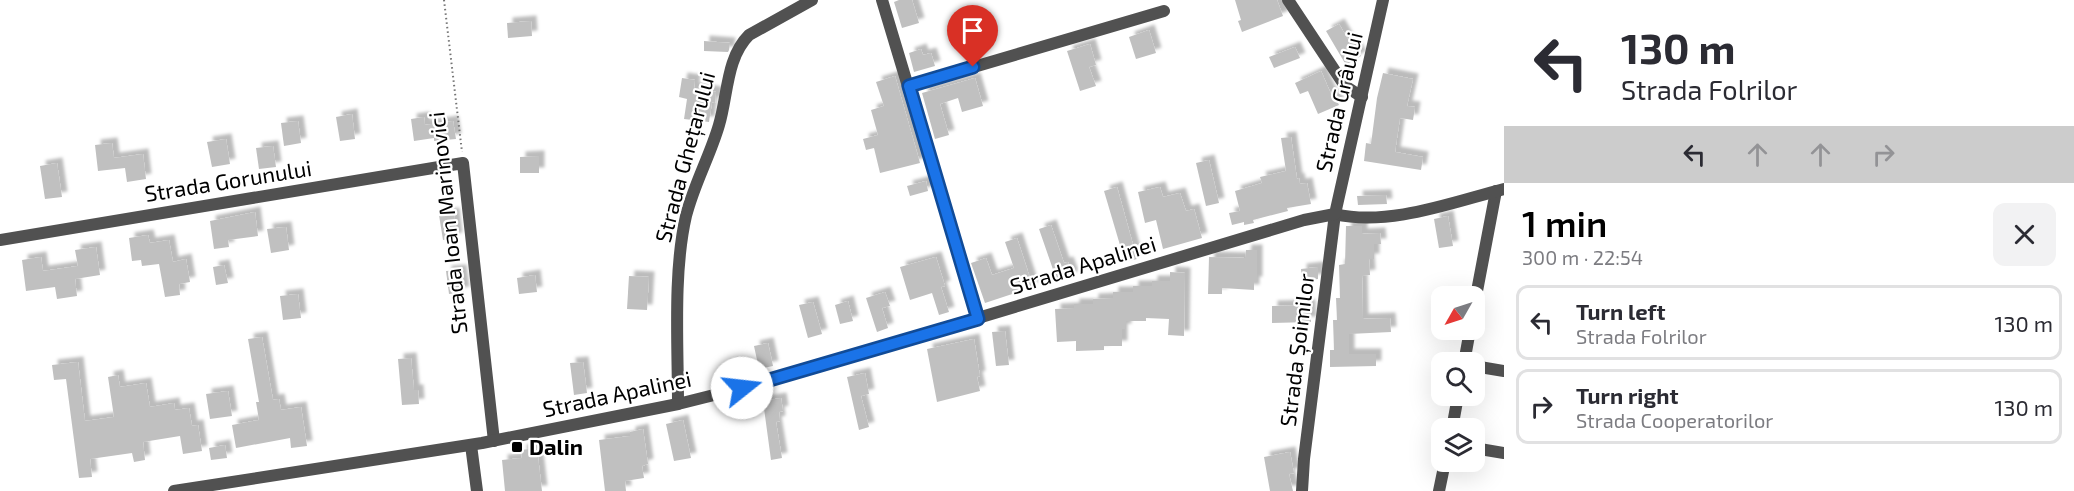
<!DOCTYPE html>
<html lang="en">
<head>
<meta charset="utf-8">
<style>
  body { margin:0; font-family:"Exo 2",sans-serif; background:#f2f2f3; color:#2b2b33; height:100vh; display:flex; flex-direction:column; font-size:22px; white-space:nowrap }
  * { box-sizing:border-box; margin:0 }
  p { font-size:20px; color:#7c7c81 }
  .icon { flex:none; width:33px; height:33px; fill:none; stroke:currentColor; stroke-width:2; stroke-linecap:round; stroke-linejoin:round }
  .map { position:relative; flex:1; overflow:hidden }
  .drawer { display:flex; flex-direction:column; background:#fff; width:570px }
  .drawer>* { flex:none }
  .hud { background:#fff; color:#2b2b33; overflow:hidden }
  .needle { width:39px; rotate:231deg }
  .controls { position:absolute; left:1431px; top:286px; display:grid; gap:12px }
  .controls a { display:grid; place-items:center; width:54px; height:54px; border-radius:12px; background:#fff; box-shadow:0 6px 24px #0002; font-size:30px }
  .pin { position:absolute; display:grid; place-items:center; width:51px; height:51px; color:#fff; margin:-62px -26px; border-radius:50% 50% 50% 0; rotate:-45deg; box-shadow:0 0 6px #0007 }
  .pin .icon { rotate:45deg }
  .me { position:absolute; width:66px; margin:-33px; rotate:74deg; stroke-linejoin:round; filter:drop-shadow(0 0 4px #0008) }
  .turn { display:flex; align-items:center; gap:21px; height:126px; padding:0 18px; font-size:27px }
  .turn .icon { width:78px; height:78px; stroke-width:2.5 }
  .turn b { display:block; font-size:42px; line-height:51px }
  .lanes { display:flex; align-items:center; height:57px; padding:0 18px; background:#0003; justify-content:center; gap:30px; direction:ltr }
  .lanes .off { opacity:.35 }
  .round { display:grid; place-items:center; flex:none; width:63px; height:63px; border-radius:12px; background:#f2f2f3 }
  .headline { display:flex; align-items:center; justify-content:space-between; height:102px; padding:0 18px }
  h1 { font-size:36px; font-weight:600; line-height:45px; color:#000 }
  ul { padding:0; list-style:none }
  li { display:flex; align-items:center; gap:18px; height:75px; margin:0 12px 9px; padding:0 6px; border:3px solid #e1e1e2; border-radius:12px }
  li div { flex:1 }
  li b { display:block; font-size:22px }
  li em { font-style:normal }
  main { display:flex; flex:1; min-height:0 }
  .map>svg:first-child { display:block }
  .building { fill:#c0c0c0; filter:url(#shadow) }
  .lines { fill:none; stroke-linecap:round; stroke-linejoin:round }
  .path { stroke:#737373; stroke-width:2; stroke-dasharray:1.5 3; stroke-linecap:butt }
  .minor { stroke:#515151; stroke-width:12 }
  .tertiary { stroke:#515151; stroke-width:12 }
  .route-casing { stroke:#114b97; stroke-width:15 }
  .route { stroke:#1a73e8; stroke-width:10 }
  .poi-dot { fill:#000; stroke:#fff; stroke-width:2 }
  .labels { text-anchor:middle; stroke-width:4.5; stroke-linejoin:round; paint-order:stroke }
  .street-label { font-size:22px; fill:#000; stroke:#fff }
  .poi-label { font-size:22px; font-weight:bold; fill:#000; stroke:#fff; text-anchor:start }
</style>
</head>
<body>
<main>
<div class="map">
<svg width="1504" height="491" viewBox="0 0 1504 491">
  <defs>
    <filter id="shadow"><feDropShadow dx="5.5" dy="-5.5" stdDeviation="1.5" flood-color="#0004"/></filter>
  </defs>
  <rect width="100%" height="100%" fill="#fff"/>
  <!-- building -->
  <g class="building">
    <path d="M899 0H912L919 23 902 28 894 2Z"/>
    <path d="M1235 0H1277L1283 16 1242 32 1238 21 1241 20Z"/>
    <path d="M531 21 532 36 508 38 507 23Z"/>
    <path d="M1339 24 1349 41 1351 40 1361 56 1346 65 1326 31Z"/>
    <path d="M1149 30 1156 53 1136 59 1129 37Z"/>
    <path d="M704 41 730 43 729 50 728 52 704 51Z"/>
    <path d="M1090 44 1096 65 1089 67 1096 86 1080 91 1067 51Z"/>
    <path d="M1295 47 1300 58 1274 68 1269 57Z"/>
    <path d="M921 49 923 55 931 53 935 66 914 72 909 53Z"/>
    <path d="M1321 71 1331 94 1334 93 1339 105 1318 114 1308 91 1300 94 1295 83Z"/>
    <path d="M1383 73 1413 79 1407 106 1415 107 1413 120 1400 118 1395 152 1423 157 1421 170 1364 161 1366 143 1371 144 1377 98Z"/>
    <path d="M895 76 920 163 880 173 874 148 866 150 863 139 878 135 871 110 884 106 876 82Z"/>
    <path d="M682 78 695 80 694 88 716 92 715 103 712 102 709 122 684 119 687 99 679 97Z"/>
    <path d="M975 78 983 106 962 112 958 98 940 104 949 135 935 139 922 93Z"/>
    <path d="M352 114 355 139 340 141 336 117Z"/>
    <path d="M424 117 425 125 453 121 456 139 434 141V138L414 141 411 119Z"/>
    <path d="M298 121 301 143 284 146 281 123Z"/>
    <path d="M1291 137 1297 179 1299 178 1300 184 1307 183 1311 204 1287 208 1288 211 1253 220 1254 223 1244 225V222L1232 225 1229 213 1240 211 1235 191 1262 183 1260 177 1286 171 1281 138Z"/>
    <path d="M226 139 230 164 212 167 207 142Z"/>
    <path d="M112 143 114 158 143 154 146 179 127 182 125 168 98 171 95 145Z"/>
    <path d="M273 146 276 167 259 169 256 148Z"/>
    <path d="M539 156V173H520V157Z"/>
    <path d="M1209 160 1219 203 1206 206 1196 163Z"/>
    <path d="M57 163 62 197 45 199 40 166Z"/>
    <path d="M926 181 928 191 910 196 907 186Z"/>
    <path d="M1117 187 1137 259 1125 262 1104 191Z"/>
    <path d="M1160 187 1163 197 1180 193 1186 211 1194 209 1202 238 1163 249 1156 220 1145 223 1138 192Z"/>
    <path d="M1386 195 1387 204 1358 205 1357 196Z"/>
    <path d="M255 212 258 236 228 240 229 247 214 249 210 221Z"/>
    <path d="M454 213 457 238 443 240 439 215Z"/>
    <path d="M1448 216 1453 246 1439 248 1434 219Z"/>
    <path d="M1051 225 1064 263 1068 262 1073 276 1057 281 1039 229Z"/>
    <path d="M1346 226H1362V234L1380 233 1381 244H1374V259H1369L1370 275 1362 276 1363 319 1390 318 1391 332 1349 334V354H1376V366L1330 367V350H1334L1333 320H1337L1336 298H1340L1339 265 1345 264Z"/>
    <path d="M286 227 289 250 271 253 267 229Z"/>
    <path d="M148 235 150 243 169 240 173 262 186 259 190 282 179 284 180 295 165 297 159 264 142 266 141 260 132 261 129 238Z"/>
    <path d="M1017 238 1033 287 985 303 971 263 986 258 992 275 1014 268 1005 242Z"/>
    <path d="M96 247 100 275 75 279 77 296 57 299 55 287 26 291 22 260 41 257 43 271 78 266 75 250Z"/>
    <path d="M1246 250H1257V282H1254V290L1222 288V294H1208L1209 257 1245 258Z"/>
    <path d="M936 257 945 286 941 287 949 312 939 315 932 293 910 300 900 267Z"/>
    <path d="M224 265 228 283 216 285 213 267Z"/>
    <path d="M1318 267V279L1302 281 1301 269Z"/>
    <path d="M461 270 464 292 449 294 446 271Z"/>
    <path d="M1170 272 1185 273 1184 336 1168 335 1169 319 1146 318V321H1126V329H1122V346H1104V350L1076 351V341L1057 342 1055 309 1074 308V304H1093V299L1113 298V292H1133V286H1152V281H1170Z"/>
    <path d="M535 275 537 292 519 294 517 278Z"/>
    <path d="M629 276 649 277 647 310 627 309Z"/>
    <path d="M885 292 890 306 882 308 888 328 877 332 866 298Z"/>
    <path d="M298 294 301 318 283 320 280 296Z"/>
    <path d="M848 301 853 321 840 324 835 305Z"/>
    <path d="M813 302 822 334 808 338 799 305Z"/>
    <path d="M1310 305 1311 322 1272 323V306Z"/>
    <path d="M1005 331 1009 365 996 366 992 332Z"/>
    <path d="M262 337 273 400 279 399 281 410 301 407 307 446 291 448 290 438 236 448 232 425 259 420 256 402H259L248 339Z"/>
    <path d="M974 339 980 376 977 377 980 391 937 402 927 349Z"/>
    <path d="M768 343 773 366 759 369 754 346Z"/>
    <path d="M411 358 414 390H418L419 404 402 405 398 359Z"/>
    <path d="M78 362 85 421 114 417 108 377 118 375 120 387 146 383 150 407 174 403 175 410 189 408 192 426 198 425 202 451 183 454 180 436 143 442 145 460 134 462 132 453 90 459 92 477 79 478 66 379 54 380 52 365Z"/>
    <path d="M583 362 587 393 574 395 570 363Z"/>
    <path d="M865 373 869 394 861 396 869 427 859 430 847 377Z"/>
    <path d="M228 391 232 416 210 419 206 394Z"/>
    <path d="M781 398 783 411 779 412 780 421 776 422 782 458 771 460 763 401Z"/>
    <path d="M683 420 691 458 674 461 666 424Z"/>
    <path d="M643 429 648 464 642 466 644 478 625 481 626 491H605L599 440 630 436V432Z"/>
    <path d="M225 445 227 458 211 460 209 448Z"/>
    <path d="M537 448 542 491H505L502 460 522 458 521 450Z"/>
    <path d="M1290 452 1294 473 1289 474 1293 491H1270L1264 457Z"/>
  </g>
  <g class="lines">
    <!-- path -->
    <path class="path" d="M444 0 462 152"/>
    <!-- minor -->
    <g class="minor">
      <path d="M882 0 978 319"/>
      <path d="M1288 0 1345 86 1362 97"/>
      <path d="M909 86 1164 11"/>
      <path d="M0 240 463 163 494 441"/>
      <path d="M1474 307 1496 191"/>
      <path d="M1464 363 1470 330"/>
      <path d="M1474 366 1504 371"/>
      <path d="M678 404C678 345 673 272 686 216 694 184 710 156 719 125 728 95 726 58 749 35L812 0"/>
      <path d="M1452 429 1458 396"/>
      <path d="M471 445 477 491"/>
      <path d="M1474 448 1504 453"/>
      <path d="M1302 491 1304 459 1335 214C1388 227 1453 202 1504 189"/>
      <path d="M1439 491 1445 462"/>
    </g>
    <!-- tertiary -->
    <path class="tertiary" d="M174 491 482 443 678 404 742 388 948 327 1304 220 1335 214 1383 0"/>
  </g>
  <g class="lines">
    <!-- route casing -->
    <g class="route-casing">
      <path id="route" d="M742 388 978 319 909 86 973 67"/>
    </g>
    <!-- route -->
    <use href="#route" class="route"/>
  </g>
  <!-- markers -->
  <rect class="poi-dot" x="511" y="441" width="12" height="12" rx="3"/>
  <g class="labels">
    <!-- street labels -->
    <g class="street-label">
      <text transform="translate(1339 102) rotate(-77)" y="8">Strada Grâului</text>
      <text transform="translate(685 157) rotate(-75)" y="8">Strada Ghețarului</text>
      <text transform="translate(228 181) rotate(-9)" y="8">Strada Gorunului</text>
      <text transform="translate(448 223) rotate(-96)" y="8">Strada Ioan Marinovici</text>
      <text transform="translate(1083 265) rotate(-17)" y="8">Strada Apalinei</text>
      <text transform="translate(1297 350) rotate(-83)" y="8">Strada Șoimilor</text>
      <text transform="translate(617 394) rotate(-12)" y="8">Strada Apalinei</text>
    </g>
    <!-- poi labels -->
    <g class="poi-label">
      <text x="529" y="455">Dalin</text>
    </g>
  </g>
</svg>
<div class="controls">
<a><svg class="needle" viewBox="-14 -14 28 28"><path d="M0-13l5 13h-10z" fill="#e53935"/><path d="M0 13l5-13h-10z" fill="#7c7c81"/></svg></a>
<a><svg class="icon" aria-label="search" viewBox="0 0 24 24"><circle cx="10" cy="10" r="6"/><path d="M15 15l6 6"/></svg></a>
<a><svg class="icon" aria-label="layers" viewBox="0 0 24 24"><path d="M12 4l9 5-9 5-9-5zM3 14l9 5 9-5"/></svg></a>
</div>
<div class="pin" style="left:973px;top:67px;background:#d93025"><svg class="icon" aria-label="arrive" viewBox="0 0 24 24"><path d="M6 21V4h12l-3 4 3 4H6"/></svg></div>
<svg class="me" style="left:742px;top:388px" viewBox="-20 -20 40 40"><circle r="19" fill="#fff"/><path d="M0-13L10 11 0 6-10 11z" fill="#1a73e8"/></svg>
</div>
<section class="drawer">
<div class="hud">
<div class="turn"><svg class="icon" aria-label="left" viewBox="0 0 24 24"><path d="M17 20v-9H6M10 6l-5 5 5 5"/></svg><div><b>130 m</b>Strada Folrilor</div></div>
<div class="lanes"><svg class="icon" aria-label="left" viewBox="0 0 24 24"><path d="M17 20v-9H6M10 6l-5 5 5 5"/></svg><svg class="icon off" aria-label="ahead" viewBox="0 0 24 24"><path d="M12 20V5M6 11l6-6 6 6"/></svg><svg class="icon off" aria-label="ahead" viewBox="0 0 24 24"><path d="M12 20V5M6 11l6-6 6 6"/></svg><svg class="icon off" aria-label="right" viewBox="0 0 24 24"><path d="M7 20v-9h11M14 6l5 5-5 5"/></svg></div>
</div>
<div class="headline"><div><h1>1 min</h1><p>300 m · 22:54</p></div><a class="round"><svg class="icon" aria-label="close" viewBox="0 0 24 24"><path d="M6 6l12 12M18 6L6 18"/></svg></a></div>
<ul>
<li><svg class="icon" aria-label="left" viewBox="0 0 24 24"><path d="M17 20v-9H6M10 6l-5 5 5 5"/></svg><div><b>Turn left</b><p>Strada Folrilor</p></div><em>130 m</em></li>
<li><svg class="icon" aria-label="right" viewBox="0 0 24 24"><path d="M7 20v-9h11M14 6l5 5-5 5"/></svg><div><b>Turn right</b><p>Strada Cooperatorilor</p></div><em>130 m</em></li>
</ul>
</section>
</main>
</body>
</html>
